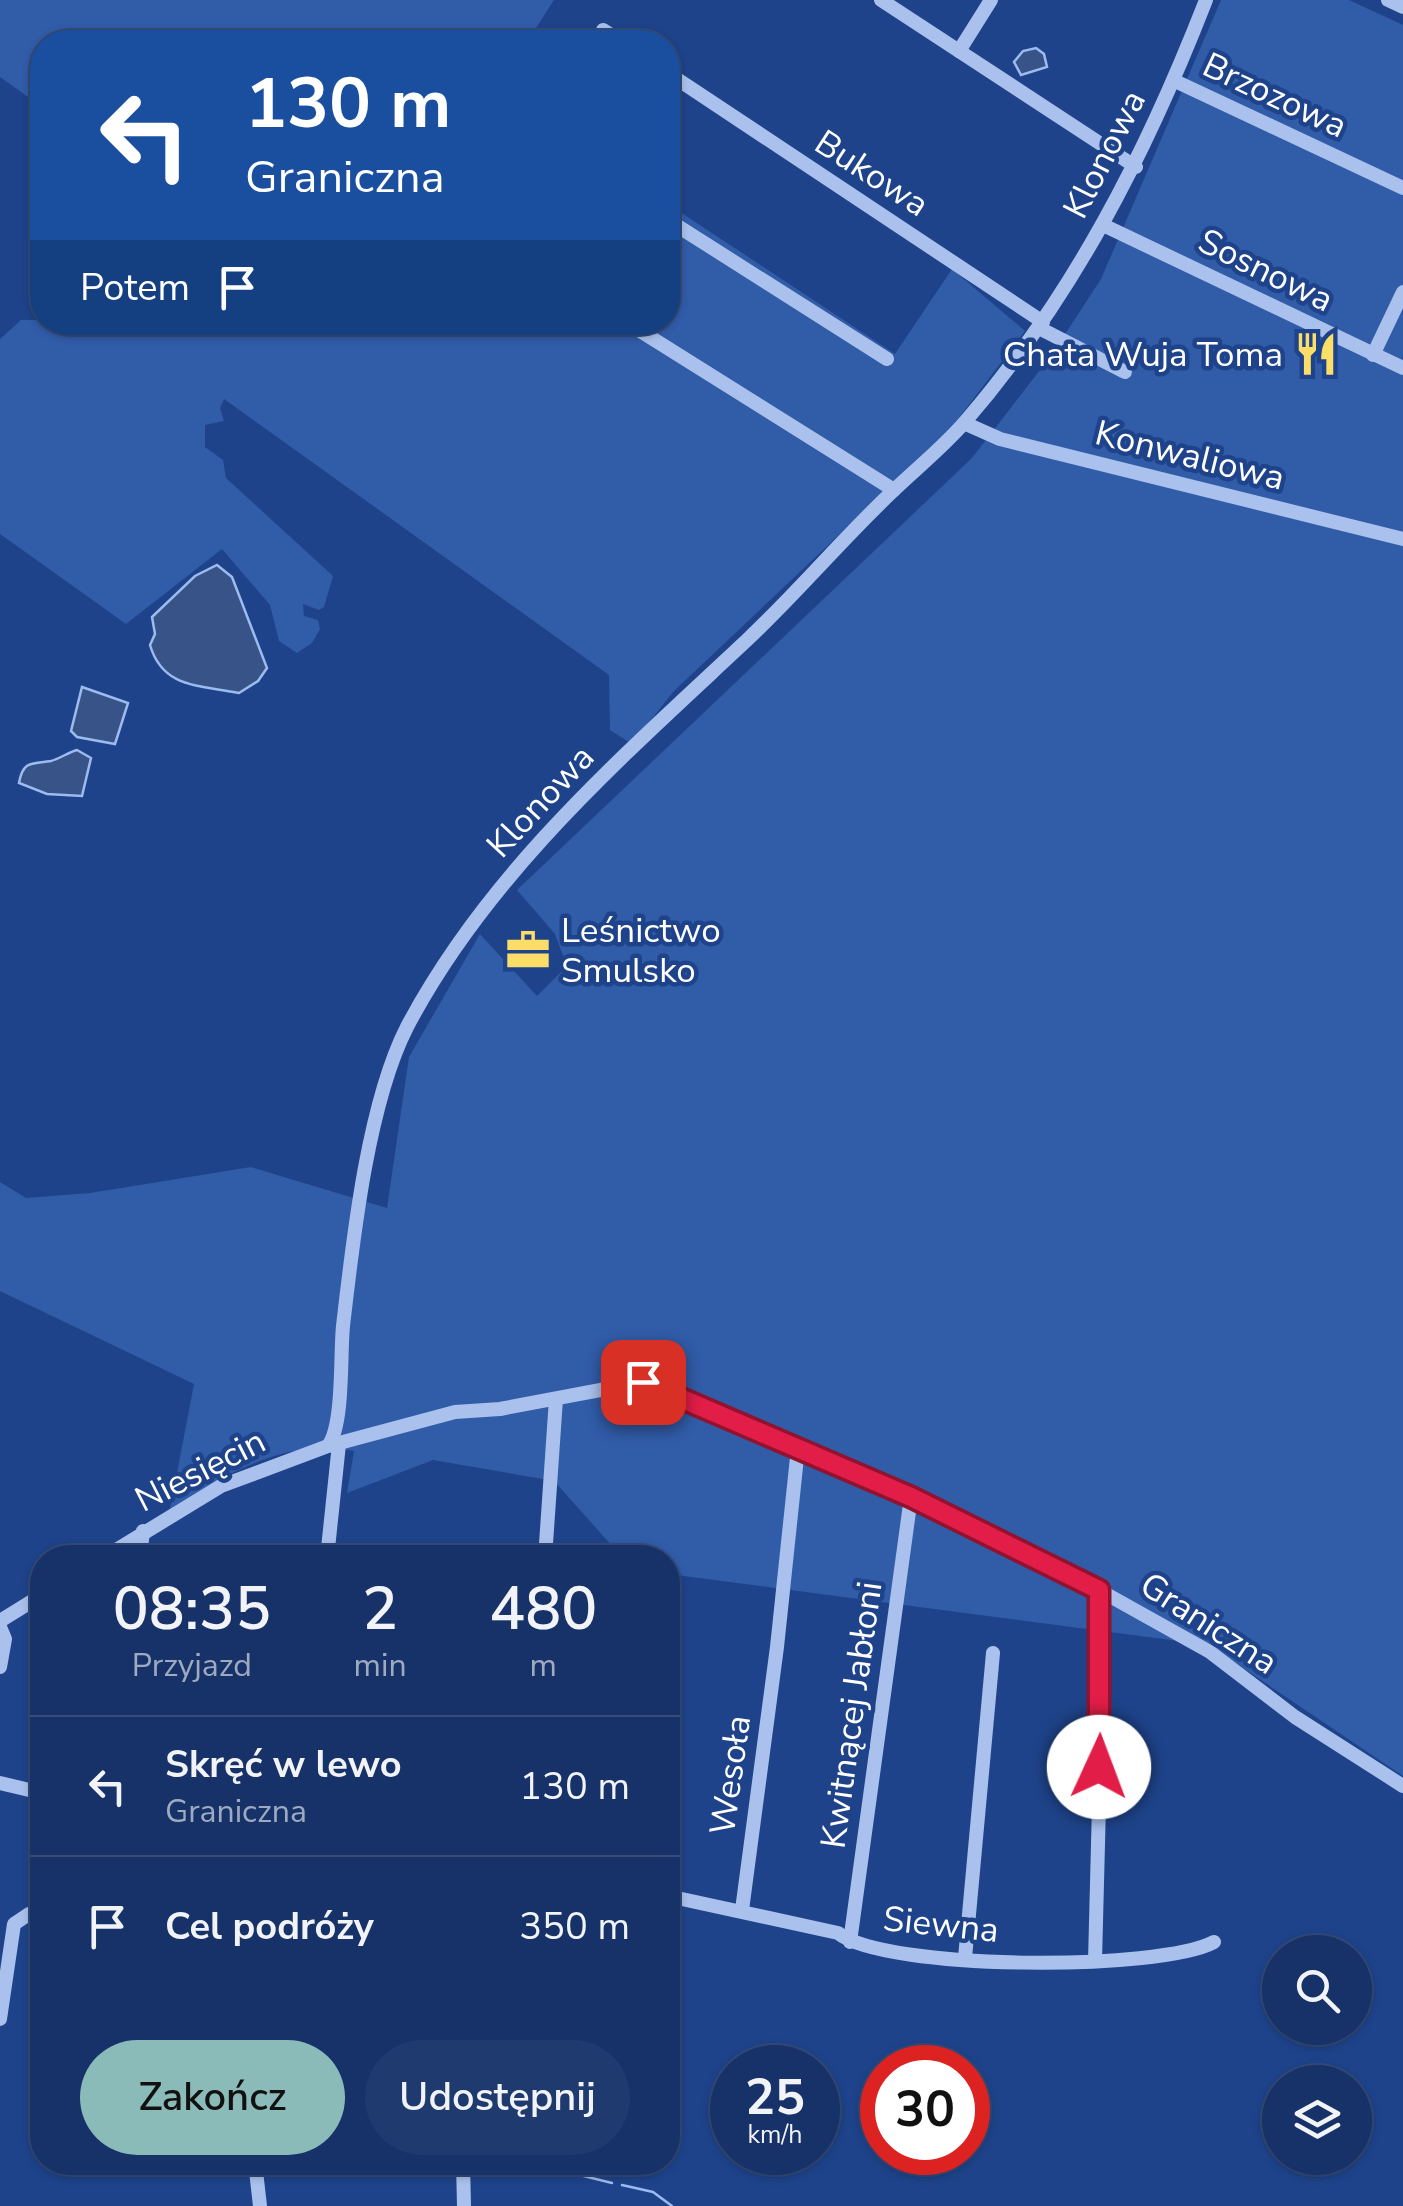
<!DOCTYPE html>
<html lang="pl">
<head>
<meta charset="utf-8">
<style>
  body { margin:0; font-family:"Nunito Sans",sans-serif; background:#1f3a6e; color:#f1f3f6; height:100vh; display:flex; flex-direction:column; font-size:38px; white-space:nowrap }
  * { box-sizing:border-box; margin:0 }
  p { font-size:32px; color:#9eaac0 }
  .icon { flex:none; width:55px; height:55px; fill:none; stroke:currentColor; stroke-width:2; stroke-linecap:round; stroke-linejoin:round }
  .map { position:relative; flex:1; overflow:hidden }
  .drawer { position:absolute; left:30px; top:1545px; width:650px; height:630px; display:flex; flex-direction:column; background:#163268; border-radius:40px; box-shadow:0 2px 8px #0004,0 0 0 2px #354d7c }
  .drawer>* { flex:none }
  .banner { position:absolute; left:30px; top:30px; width:650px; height:305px; border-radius:40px; box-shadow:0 2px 8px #0004,0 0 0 2px #354d7c; background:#1a4fa0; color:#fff; overflow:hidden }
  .tools { position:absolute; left:1262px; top:1935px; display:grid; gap:20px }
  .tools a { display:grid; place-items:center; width:110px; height:110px; border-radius:50%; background:#163268; box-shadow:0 2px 8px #0004,0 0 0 2px #354d7c; font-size:50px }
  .speed { position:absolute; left:710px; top:2045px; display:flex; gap:20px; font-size:50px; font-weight:700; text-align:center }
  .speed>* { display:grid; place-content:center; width:130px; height:130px; border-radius:50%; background:#163268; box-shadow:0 2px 8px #0004,0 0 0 2px #354d7c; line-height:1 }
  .speed small { font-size:25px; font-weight:400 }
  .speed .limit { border:15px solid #d22; background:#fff; color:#111 }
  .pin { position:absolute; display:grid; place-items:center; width:85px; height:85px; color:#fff; margin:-42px; border-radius:20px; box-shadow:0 5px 15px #0006 }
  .me { position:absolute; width:110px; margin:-55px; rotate:2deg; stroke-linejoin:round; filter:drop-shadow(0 0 8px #0008) }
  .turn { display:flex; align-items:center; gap:35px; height:210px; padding:0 50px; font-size:45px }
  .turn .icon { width:130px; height:130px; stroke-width:2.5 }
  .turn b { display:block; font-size:70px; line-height:85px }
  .then { display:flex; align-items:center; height:95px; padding:0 50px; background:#0003; gap:20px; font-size:38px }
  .eta { display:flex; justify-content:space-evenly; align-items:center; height:170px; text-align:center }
  .eta b { font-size:60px; font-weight:600; line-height:70px }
  .cta { display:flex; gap:20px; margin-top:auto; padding:20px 50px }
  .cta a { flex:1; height:115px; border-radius:60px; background:#8bbbb9; color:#111; font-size:40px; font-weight:600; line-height:115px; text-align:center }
  .cta a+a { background:#1f3a6e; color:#f1f3f6 }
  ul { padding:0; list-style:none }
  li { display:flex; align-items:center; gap:30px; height:140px; padding:0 50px; border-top:2px solid #354d7c }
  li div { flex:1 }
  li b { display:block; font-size:38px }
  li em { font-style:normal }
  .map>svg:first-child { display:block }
  .green { fill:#315ca8 }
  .water { fill:#375387; stroke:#9cbbee; stroke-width:2.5 }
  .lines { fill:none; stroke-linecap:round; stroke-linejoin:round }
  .stream { stroke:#9cbbee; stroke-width:2.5 }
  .minor { stroke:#a9c1ec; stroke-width:14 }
  .route-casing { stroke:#92132f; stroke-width:25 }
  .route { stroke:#e11d48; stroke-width:18 }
  .labels { text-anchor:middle; stroke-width:9; stroke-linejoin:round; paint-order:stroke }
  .street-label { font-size:35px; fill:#fff; stroke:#1e438a }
  .poi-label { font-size:35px; fill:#fff; stroke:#1e438a; text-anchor:end }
</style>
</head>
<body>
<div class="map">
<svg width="1403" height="2206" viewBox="0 0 1403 2206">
  <rect width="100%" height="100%" fill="#1e438a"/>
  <!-- green -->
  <g class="green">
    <path d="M0 0H554L527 42H42V107L0 77Z"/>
    <path d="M1221 0H1349L1403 25V1776L1209 1645 668 1574V1558L622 1557 554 1481 433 1460 347 1493 354 1451C284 1438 227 1474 170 1509L194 1384 0 1291V1182L26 1198 90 1193 251 1167 387 1208 409 1057 480 934 537 996 567 966 555 934 517 890 972 458 1050 357 1101 279Z"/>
    <path d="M668 204 895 354 952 269 1025 331 949 431 673 692 632 744 610 730 609 675 224 399 220 408 224 421 205 425V447L223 460 226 478 333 576 324 607 319 610 303 604 304 616 318 620 320 629 312 643 297 653 279 641 270 605 222 549 126 624 0 534V339L21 320 668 322Z"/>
  </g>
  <!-- water -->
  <g class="water">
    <path d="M1036 48 1044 54 1047 67 1021 75 1014 62 1023 51Z"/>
    <path d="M217 565 232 577 267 668 258 681 239 693C200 685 163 689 150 645L155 634 152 617 195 576Z"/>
    <path d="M82 687 128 703 115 744 77 737 71 731Z"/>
    <path d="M77 750 91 758 82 796 47 794 19 783C23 760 32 764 51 761 59 759 69 752 77 750Z"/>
  </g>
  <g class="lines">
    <!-- stream -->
    <g class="stream">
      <path d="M527 2162 612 2183"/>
      <path d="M622 2185 653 2192 672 2206"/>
    </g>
    <!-- minor -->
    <g class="minor">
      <path d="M881 0 1136 167"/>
      <path d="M1388 0 1403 7"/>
      <path d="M603 30 622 42"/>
      <path d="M959 51 991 0"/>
      <path d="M668 73 1043 322"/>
      <path d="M1175 81 1403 188"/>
      <path d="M668 220 887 359"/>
      <path d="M1103 225 1403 368"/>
      <path d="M626 322 894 490"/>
      <path d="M1039 328 1125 372"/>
      <path d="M1373 355 1403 292"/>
      <path d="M964 423 1000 439 1403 539"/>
      <path d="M328 1446C344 1425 340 1354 343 1326 353 1239 368 1103 407 1027 488 873 622 757 747 640 798 592 843 538 894 490 917 468 942 448 964 423 1073 297 1146 154 1206 0"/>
      <path d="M103 1558 221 1486 328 1446 455 1412 500 1409 643 1382 911 1497 1099 1590 1210 1652 1295 1717 1403 1786"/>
      <path d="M140 1558 143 1531"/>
      <path d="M327 1558 339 1444"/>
      <path d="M545 1558 556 1399"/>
      <path d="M0 1621 42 1595"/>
      <path d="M0 1627 5 1639 0 1667"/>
      <path d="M0 1783 42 1793"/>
      <path d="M668 1896 838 1933C886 1971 1160 1971 1214 1942"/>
      <path d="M742 1910 777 1647 798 1448"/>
      <path d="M850 1942 911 1497"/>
      <path d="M965 1958 993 1653"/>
      <path d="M1095 1961 1102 1688 1099 1590"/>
      <path d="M0 2019 14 1924 29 1914 42 1916"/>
      <path d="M255 2162 260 2206"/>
      <path d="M463 2162 464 2206"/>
    </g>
  </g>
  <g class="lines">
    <!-- route casing -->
    <g class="route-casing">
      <path id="route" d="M643 1382 911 1497 1099 1590V1767"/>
    </g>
    <!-- route -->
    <use href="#route" class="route"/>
  </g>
  <!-- icons -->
  <defs>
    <g id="restaurant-bare" transform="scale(3.45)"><path d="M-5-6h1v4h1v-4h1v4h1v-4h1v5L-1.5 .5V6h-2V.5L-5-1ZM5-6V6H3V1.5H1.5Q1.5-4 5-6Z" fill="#fbdd68" stroke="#1e438a" stroke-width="2.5" paint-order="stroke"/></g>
    <g id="office-bare" transform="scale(3.45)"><path d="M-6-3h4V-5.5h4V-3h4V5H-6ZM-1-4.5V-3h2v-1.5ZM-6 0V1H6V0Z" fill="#fbdd68" stroke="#1e438a" stroke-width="2.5" paint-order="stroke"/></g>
  </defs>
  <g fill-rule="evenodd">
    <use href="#restaurant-bare" x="1316" y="354"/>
    <use href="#office-bare" x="528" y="950"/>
  </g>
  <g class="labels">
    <!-- street labels -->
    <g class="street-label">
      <text transform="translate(1275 95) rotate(25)" y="12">Brzozowa</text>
      <text transform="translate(1104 154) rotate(-63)" y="12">Klonowa</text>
      <text transform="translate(872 173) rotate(33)" y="12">Bukowa</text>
      <text transform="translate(1266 270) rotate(26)" y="12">Sosnowa</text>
      <text transform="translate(1190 455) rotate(14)" y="12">Konwaliowa</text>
      <text transform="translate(540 801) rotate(-47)" y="12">Klonowa</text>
      <text transform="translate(200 1470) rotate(-27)" y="12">Niesięcin</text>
      <text transform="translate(1209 1623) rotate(33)" y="12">Graniczna</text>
      <text transform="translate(851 1715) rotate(-82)" y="12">Kwitnącej Jabłoni</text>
      <text transform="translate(730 1775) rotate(-82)" y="12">Wesoła</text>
      <text transform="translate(941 1924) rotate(6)" y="12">Siewna</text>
    </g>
    <!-- poi labels -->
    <g class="poi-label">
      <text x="1283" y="366">Chata Wuja Toma</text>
      <text x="561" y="942" text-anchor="start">Leśnictwo<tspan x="561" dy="40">Smulsko</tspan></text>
    </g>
  </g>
</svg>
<div class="tools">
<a><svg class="icon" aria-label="search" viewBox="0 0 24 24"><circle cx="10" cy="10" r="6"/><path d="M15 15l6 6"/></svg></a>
<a><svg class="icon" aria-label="layers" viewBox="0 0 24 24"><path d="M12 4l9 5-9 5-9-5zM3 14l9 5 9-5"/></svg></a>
</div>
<div class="speed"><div>25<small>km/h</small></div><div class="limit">30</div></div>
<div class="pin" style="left:643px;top:1382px;background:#d93025"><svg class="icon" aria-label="arrive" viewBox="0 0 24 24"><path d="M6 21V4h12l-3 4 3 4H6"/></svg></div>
<svg class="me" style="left:1099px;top:1767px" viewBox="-20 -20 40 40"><circle r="19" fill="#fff"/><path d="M0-13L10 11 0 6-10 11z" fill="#e11d48"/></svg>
<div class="banner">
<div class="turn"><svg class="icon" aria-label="left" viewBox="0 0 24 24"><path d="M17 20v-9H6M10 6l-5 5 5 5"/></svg><div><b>130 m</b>Graniczna</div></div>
<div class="then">Potem<svg class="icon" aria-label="arrive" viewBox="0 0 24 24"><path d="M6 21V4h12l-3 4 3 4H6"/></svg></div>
</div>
<section class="drawer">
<div class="eta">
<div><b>08:35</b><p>Przyjazd</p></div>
<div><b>2</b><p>min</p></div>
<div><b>480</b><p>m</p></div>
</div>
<ul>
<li><svg class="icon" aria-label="left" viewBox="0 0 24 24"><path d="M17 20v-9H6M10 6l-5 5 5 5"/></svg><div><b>Skręć w lewo</b><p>Graniczna</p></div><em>130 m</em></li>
<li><svg class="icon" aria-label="arrive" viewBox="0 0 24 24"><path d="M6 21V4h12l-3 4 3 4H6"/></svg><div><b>Cel podróży</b></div><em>350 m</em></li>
</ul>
<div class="cta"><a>Zakończ</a><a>Udostępnij</a></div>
</section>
</div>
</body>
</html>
